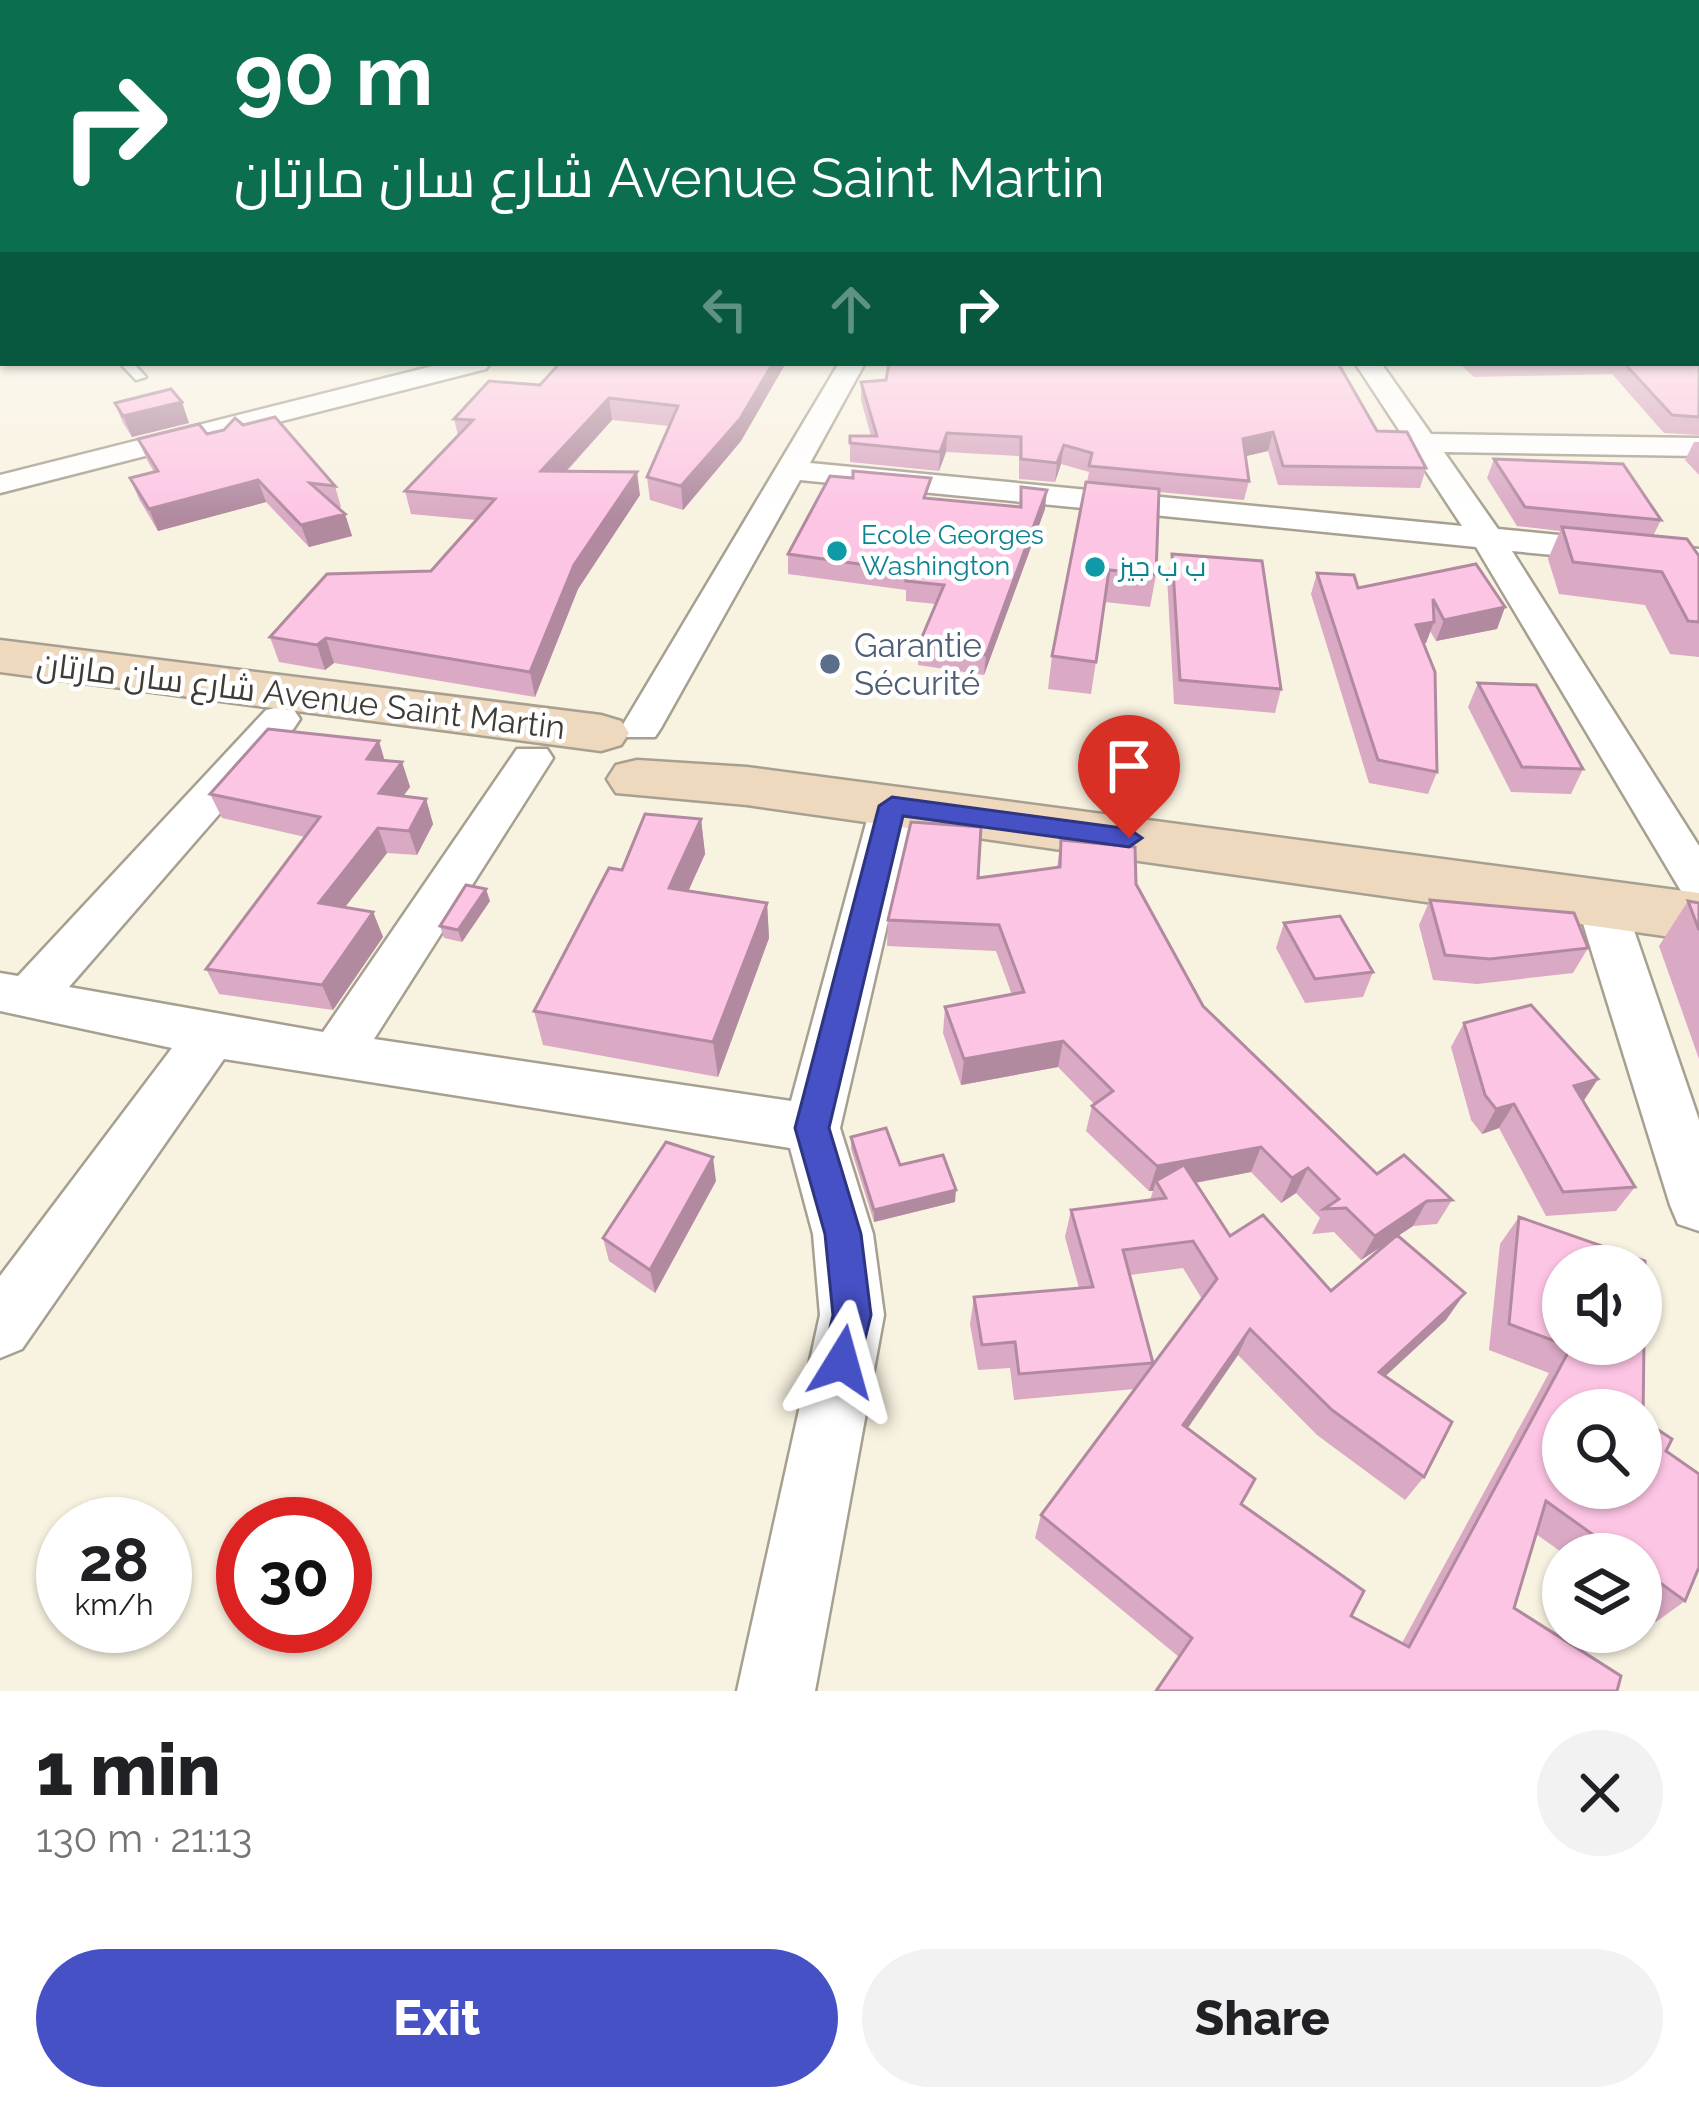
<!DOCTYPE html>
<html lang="en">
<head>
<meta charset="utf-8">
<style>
  body { margin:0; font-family:Raleway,Cairo,sans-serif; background:#f2f2f2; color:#202124; height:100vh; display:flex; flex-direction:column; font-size:45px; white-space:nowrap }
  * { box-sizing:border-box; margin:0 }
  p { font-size:39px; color:#757577 }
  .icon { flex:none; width:66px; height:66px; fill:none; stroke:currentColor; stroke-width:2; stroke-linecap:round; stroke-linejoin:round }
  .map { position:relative; height:1691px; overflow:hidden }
  .drawer { display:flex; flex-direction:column; background:#fff; flex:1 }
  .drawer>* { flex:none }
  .banner { position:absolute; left:0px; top:0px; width:1701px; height:366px; box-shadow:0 3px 9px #0004; background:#0b6e4f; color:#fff; overflow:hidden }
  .tools { position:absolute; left:1542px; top:1245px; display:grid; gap:24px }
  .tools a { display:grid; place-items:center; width:120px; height:120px; border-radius:50%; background:#fff; box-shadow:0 3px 9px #0004; font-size:60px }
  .speed { position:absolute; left:36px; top:1497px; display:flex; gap:24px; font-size:60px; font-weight:700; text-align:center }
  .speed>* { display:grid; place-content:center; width:156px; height:156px; border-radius:50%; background:#fff; box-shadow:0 3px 9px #0004; line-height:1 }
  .speed small { font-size:30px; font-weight:400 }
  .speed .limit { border:18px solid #d22; background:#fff; color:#111 }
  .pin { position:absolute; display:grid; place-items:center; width:102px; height:102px; color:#fff; margin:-123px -51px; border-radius:50% 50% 50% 0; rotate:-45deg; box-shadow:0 0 12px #0007 }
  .pin .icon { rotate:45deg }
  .me { position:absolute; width:132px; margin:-66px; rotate:8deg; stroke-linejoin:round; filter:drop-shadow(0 0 9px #0008) }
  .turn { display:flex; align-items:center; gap:42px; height:252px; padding:0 36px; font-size:54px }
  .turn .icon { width:156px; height:156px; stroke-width:2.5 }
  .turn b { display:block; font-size:84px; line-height:102px }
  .lanes { display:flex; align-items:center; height:114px; padding:0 36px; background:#0003; justify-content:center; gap:60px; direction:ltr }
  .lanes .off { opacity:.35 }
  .round { display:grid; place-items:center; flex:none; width:126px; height:126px; border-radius:63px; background:#f2f2f2 }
  .overview { display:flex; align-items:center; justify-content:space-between; height:204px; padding:0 36px }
  h1 { font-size:72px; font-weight:800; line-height:90px }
  .button { display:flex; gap:24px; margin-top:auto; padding:24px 36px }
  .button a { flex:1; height:138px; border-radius:72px; background:#4751c6; color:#fff; font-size:48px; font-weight:800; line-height:138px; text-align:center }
  .button a+a { background:#f2f2f2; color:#202124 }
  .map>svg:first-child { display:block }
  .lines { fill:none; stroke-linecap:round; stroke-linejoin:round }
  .service-casing { stroke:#a7a091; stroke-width:5 }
  .minor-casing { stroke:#a7a091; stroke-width:5 }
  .secondary-casing { stroke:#a7a091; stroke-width:5 }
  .service { fill:#fff; fill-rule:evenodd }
  .minor { fill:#fff; fill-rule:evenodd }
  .secondary { fill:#eed9bf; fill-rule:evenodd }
  .wall { fill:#daa9c4; fill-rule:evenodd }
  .shaded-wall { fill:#b18aa0 }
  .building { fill:#fdc5e4; stroke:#b18aa0; stroke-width:3; fill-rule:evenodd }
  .route { fill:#4751c6; stroke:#2e3581; stroke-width:3 }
  .culture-dot { fill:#0f9aa8; stroke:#fff; stroke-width:4.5 }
  .service-dot { fill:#5c6f8a; stroke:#fff; stroke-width:4.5 }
  .labels { text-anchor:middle; stroke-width:9; stroke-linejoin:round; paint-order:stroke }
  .far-culture-label { font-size:27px; fill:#0d838f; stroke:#fff; text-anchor:start }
  .service-label { font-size:33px; fill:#4e5e75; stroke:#fff; text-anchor:start }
  .street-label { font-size:33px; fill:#3f3c36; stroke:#fff }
</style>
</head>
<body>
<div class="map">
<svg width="1699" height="1691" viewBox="0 0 1699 1691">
  <rect width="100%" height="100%" fill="#f8f2e1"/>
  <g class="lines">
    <!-- service casing -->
    <g class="service-casing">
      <g id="service">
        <rect x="0" y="301" width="3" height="6"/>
        <path d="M120 363H133L146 377 136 380Z"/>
      </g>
    </g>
    <!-- minor casing -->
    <g class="minor-casing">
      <g id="minor">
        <path d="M445 363H490L486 369 0 493V475Z"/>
        <path d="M839 363H865L810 463 1462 526 1355 363H1381L1431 434 1699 438V456L1444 452 1498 529 1699 549V569L1512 551 1699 846V896L1681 891 1476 547 800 480 661 728 655 737H627L621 728Z"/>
        <path d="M280 707 294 710 300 719 294 728 69 987 323 1032 517 749H547L553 758 374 1039 791 1101 871 805 878 795H908L915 805 840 1128 873 1234 884 1315 815 1691H737L820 1315 813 1234 790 1148 224 1059 22 1349 0 1358V1276L172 1048 0 1011V973L18 976 266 710Z"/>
        <path d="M1601 887 1618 892 1625 904 1699 1120V1231L1678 1224 1670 1205 1577 904 1584 892Z"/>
      </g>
    </g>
    <!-- secondary casing -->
    <g class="secondary-casing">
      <g id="secondary">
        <path d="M0 640 601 715 621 721 629 733 621 745 601 751 0 672Z"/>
        <path d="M637 760 747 767 1699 893V941L747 805 616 793 607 779 616 765Z"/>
      </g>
    </g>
    <!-- service -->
    <use href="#service" class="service"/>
    <!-- minor -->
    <use href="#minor" class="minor"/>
    <!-- secondary -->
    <use href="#secondary" class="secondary"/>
  </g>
  <!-- wall -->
  <g class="wall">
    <path d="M1459 363H1696L1699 365V435L1664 433 1612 374 1474 377Z"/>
    <path d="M601 364 741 441 683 510 650 500 647 477 669 426 612 420 566 472 640 495 578 589 535 697 334 663 325 670 279 662 270 637 431 571 476 520 411 514 405 491 458 435 454 419 540 385Z"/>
    <path d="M861 382 1377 431 1426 468 1420 488 1278 485 1268 451 1245 456 1249 481 1244 500 1159 492 1156 575 1150 607 1105 602 1091 694 1048 689 1052 656 1089 472 1061 464 1055 482 1019 479V456L946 452 939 471 850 462V436H871L861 400Z"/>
    <path d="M115 403 189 423 132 437 123 423Z"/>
    <path d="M243 425 335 486 341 507H337L345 514 352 536 309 547 266 502 158 531 139 499 130 478 154 472 147 460 138 439 207 434Z"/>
    <path d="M1694 442H1699V475L1685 460Z"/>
    <path d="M1494 459 1661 520 1653 536 1699 556V657L1670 654 1645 605 1559 594 1548 559 1560 531 1517 526 1487 478Z"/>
    <path d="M1021 487 1045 509 984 675 918 665 919 644 936 604 906 601V590L788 574V554L930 498 1019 507Z"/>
    <path d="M1172 554 1281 689 1275 713 1174 704 1167 576Z"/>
    <path d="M1317 573 1358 588 1505 607 1497 629 1436 641 1430 631 1426 643 1423 644 1437 772 1428 794 1369 783 1311 594Z"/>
    <path d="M1478 683 1583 769 1571 794 1511 792 1468 707Z"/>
    <path d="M385 760 402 762 410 787 403 796 426 799 433 824 417 855 387 853 345 907 373 912 383 937 333 1010 219 994 206 969 305 837 222 818 210 794Z"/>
    <path d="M701 819 705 854 688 891 767 903 769 938 718 1077 543 1045 534 1011 622 870Z"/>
    <path d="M1061 840 1136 884 1203 1006 1377 1174 1452 1200 1437 1224 1413 1226 1398 1236 1446 1320 1385 1376 1424 1477 1405 1500 1317 1435 1238 1355 1188 1428 1241 1504 1351 1616 1402 1643 1549 1373 1489 1350 1500 1244 1519 1217 1643 1420 1666 1451 1685 1601 1656 1622 1641 1611V1554H1564L1536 1534 1514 1608 1621 1676 1179 1657 1035 1538 1041 1515 1135 1389 1014 1400 1010 1368 978 1370 970 1324 974 1297 1079 1288 1065 1237 1071 1210 1150 1200 1153 1191H1149L1086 1131 1092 1106 1094 1104 1058 1067 961 1085 943 1033 945 1007 1012 995 996 951 887 946 888 920 978 878 1057 868ZM1251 1172 1281 1203 1296 1193 1320 1218 1312 1234 1334 1232 1361 1260 1387 1243 1331 1291 1230 1236 1196 1183ZM1183 1268 1202 1299 1151 1367 1153 1363 1130 1275Z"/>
    <path d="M1430 900 1588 948 1573 973 1477 984 1433 980 1419 925Z"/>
    <path d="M490 901 462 942 444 938 440 926Z"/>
    <path d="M1688 901 1699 903V1059L1659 946Z"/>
    <path d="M1284 923 1373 972 1363 997 1305 1003 1276 948Z"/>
    <path d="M1464 1023 1598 1079 1583 1102 1635 1187 1616 1211 1546 1216 1499 1128 1482 1134 1471 1120 1451 1047Z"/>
    <path d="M851 1137 900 1165 955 1202 874 1222 851 1149Z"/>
    <path d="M716 1181 655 1293 609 1261 603 1238Z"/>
  </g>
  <!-- shaded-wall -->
  <g class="shaded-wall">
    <path d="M773 363H786L741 441 683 510 681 486Z"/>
    <path d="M609 398 612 420 545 494 541 471Z"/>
    <path d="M182 402 189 423 132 437 123 416Z"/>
    <path d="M1273 432 1268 451 1238 458 1243 439Z"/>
    <path d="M947 433 946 452 939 471 940 452Z"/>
    <path d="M1064 445 1061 464 1055 482 1057 463Z"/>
    <path d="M637 472 640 495 578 589 535 697 530 672 574 565Z"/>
    <path d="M258 480 266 502 158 531 149 509Z"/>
    <path d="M1047 490 1045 509 984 675 986 655Z"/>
    <path d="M345 514 352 536 309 547 301 525Z"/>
    <path d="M1505 607 1497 629 1436 641 1444 620Z"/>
    <path d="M1434 622 1426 643 1408 647 1416 625Z"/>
    <path d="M326 638 334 663 325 670 317 645Z"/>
    <path d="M379 741 386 765 367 759Z"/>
    <path d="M402 762 410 787 387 818 379 793Z"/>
    <path d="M426 799 433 824 417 855 409 831Z"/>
    <path d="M701 819 705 854 674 923 669 888Z"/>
    <path d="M378 828 387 853 329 928 319 903Z"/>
    <path d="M486 889 490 901 462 942 458 930Z"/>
    <path d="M767 903 769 938 718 1077 713 1042Z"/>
    <path d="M373 912 383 937 333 1010 322 985Z"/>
    <path d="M1063 1041 1058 1067 961 1085 964 1059Z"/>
    <path d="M1598 1079 1582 1103 1574 1086Z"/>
    <path d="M1514 1104 1499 1128 1482 1134 1496 1109Z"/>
    <path d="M1261 1147 1251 1172 1161 1189 1156 1181 1153 1191H1149L1157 1166Z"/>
    <path d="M713 1157 716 1181 655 1293 650 1270Z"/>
    <path d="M1308 1168 1296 1193 1281 1203 1292 1178Z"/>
    <path d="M956 1190 955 1202 874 1222V1210Z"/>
    <path d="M1427 1201 1413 1226 1361 1260 1375 1236Z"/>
    <path d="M1465 1293 1446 1320 1363 1397 1379 1372Z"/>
    <path d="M1250 1329 1238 1355 1173 1449 1183 1425Z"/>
  </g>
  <!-- building -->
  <g class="building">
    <rect x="1698" y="281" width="1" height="61"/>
    <path d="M560 363H773L740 419 681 486 647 477 678 406 609 398 541 471 637 472 574 565 530 672 326 638 317 645 270 637 327 574 431 571 495 499 405 491 473 420 454 419 489 381 540 385Z"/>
    <path d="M889 363H1338L1377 431 1407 432 1426 468 1283 466 1273 432 1243 439 1249 481 1089 466 1092 453 1064 445 1057 463 1021 459V437L947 433 940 452 850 443V436H877L861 382 886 380Z"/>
    <path d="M1624 363H1696L1699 365V417L1672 415Z"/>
    <path d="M171 389 182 402 123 416 115 403Z"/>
    <path d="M275 417 335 486 310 483 345 514 301 525 258 480 149 509 130 478 158 471 138 439 199 424 207 434 224 430 235 418 243 425Z"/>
    <path d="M1494 459 1623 464 1661 520 1525 507Z"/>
    <path d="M853 471 931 478 924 498 1021 507V487L1047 490 986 655 919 644 944 585 906 581 909 571 788 554 830 476 853 478Z"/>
    <path d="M1086 482 1159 489 1156 575 1109 570 1096 662 1052 656Z"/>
    <path d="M1562 527 1687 539 1699 556V622L1688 621 1662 572 1573 562Z"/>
    <path d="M1172 554 1262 561 1281 689 1180 680Z"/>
    <path d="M1476 564 1505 607 1444 620 1433 599 1434 622 1416 625 1435 672 1437 772 1378 760 1317 573 1354 575 1358 588Z"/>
    <path d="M1478 683 1536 685 1583 769 1522 767Z"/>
    <path d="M268 729 379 741 367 759 402 762 379 793 426 799 409 831 378 828 319 903 373 912 322 985 206 969 320 817 210 794Z"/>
    <path d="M645 814 701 819 669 888 767 903 713 1042 534 1011 609 868 622 870Z"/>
    <path d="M911 822 981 827 978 878 1060 867 1061 840 1135 847 1136 884 1203 1006 1377 1174 1404 1155 1452 1200 1427 1201 1375 1236 1346 1208 1324 1209 1339 1199 1308 1168 1292 1178 1261 1147 1157 1166 1092 1106 1113 1091 1063 1041 964 1059 945 1007 1024 992 999 925 888 920Z"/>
    <path d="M466 885 486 889 458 930 440 926Z"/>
    <path d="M1430 900 1574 913 1588 948 1490 959 1445 955Z"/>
    <path d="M1688 901 1699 903V930Z"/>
    <path d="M1340 916 1373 972 1315 979 1284 923Z"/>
    <path d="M1531 1005 1598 1079 1574 1086 1635 1187 1563 1192 1514 1104 1496 1109 1485 1095 1464 1023Z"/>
    <path d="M886 1128 900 1165 943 1155 956 1190 874 1210 851 1137Z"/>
    <path d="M666 1142 713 1157 650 1270 603 1238Z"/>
    <path d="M1184 1165 1230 1236 1263 1215 1331 1291 1397 1235 1465 1293 1379 1372 1452 1422 1424 1477 1332 1410 1250 1329 1183 1425 1255 1479 1241 1504 1364 1591 1351 1616 1409 1647 1571 1347 1509 1324 1519 1217 1645 1261 1643 1420 1672 1439 1666 1451 1699 1474V1567L1685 1601 1641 1569V1554H1620L1546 1501 1514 1608 1621 1676 1617 1691H1156L1192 1638 1041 1515 1217 1279 1193 1241 1123 1250 1153 1363 1019 1374 1015 1342 982 1345 974 1297 1093 1287 1071 1210 1166 1198 1156 1181ZM1563 1266H1641V1344H1563ZM1563 1410H1641V1488H1563Z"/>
  </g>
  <!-- sky -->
  <linearGradient id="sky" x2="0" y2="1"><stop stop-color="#61ade3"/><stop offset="0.54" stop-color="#fcf9f2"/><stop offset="1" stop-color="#fcf9f2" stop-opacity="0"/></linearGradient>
  <rect width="1699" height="517" fill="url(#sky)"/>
  <!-- route -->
  <path class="route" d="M892 797 1129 829 1142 838 1129 847 903 816 829 1128 861 1234 871 1315 856 1375 842 1381 828 1375 822 1362 833 1315 825 1234 795 1128 879 806Z"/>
  <!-- markers -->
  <g class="culture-dot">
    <circle cx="837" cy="551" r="12"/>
    <circle cx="1095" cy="567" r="12"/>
  </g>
  <circle class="service-dot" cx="830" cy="664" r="12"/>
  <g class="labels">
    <!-- far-culture labels -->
    <g class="far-culture-label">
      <text x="861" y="544">Ecole Georges<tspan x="861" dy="31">Washington</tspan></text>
      <text x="1119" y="576">ب ب جيز</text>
    </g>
    <!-- service labels -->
    <g class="service-label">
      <text x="854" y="657">Garantie<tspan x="854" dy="38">Sécurité</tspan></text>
    </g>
    <!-- street labels -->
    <g class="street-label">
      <text transform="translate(301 695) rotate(7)" y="12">شارع سان مارتان Avenue Saint Martin</text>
    </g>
  </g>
</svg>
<div class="tools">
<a><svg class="icon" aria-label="sound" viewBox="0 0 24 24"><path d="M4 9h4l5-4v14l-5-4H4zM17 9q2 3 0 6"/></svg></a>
<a><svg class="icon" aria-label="search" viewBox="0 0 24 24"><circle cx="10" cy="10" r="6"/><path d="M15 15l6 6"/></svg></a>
<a><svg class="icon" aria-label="layers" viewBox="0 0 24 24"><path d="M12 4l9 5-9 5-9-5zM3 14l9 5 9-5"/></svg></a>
</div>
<div class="speed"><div>28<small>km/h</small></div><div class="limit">30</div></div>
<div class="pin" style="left:1129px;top:838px;background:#d93025"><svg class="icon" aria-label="arrive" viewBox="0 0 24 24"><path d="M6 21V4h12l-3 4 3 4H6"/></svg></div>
<svg class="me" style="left:842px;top:1362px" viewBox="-20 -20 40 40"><path d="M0-17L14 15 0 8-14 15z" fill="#4751c6" stroke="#fff" stroke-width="4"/></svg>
<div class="banner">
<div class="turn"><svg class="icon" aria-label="right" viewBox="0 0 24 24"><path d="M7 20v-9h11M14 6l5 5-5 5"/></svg><div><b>90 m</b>شارع سان مارتان Avenue Saint Martin</div></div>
<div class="lanes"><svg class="icon off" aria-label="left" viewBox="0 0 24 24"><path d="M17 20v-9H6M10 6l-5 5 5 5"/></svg><svg class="icon off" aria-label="ahead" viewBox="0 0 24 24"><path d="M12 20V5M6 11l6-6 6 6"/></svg><svg class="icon" aria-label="right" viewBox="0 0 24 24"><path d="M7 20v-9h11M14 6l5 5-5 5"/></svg></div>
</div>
</div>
<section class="drawer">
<div class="overview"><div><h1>1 min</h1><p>130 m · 21:13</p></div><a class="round"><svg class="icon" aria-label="close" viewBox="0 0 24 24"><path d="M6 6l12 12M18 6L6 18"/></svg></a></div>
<div class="button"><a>Exit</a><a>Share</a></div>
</section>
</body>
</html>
